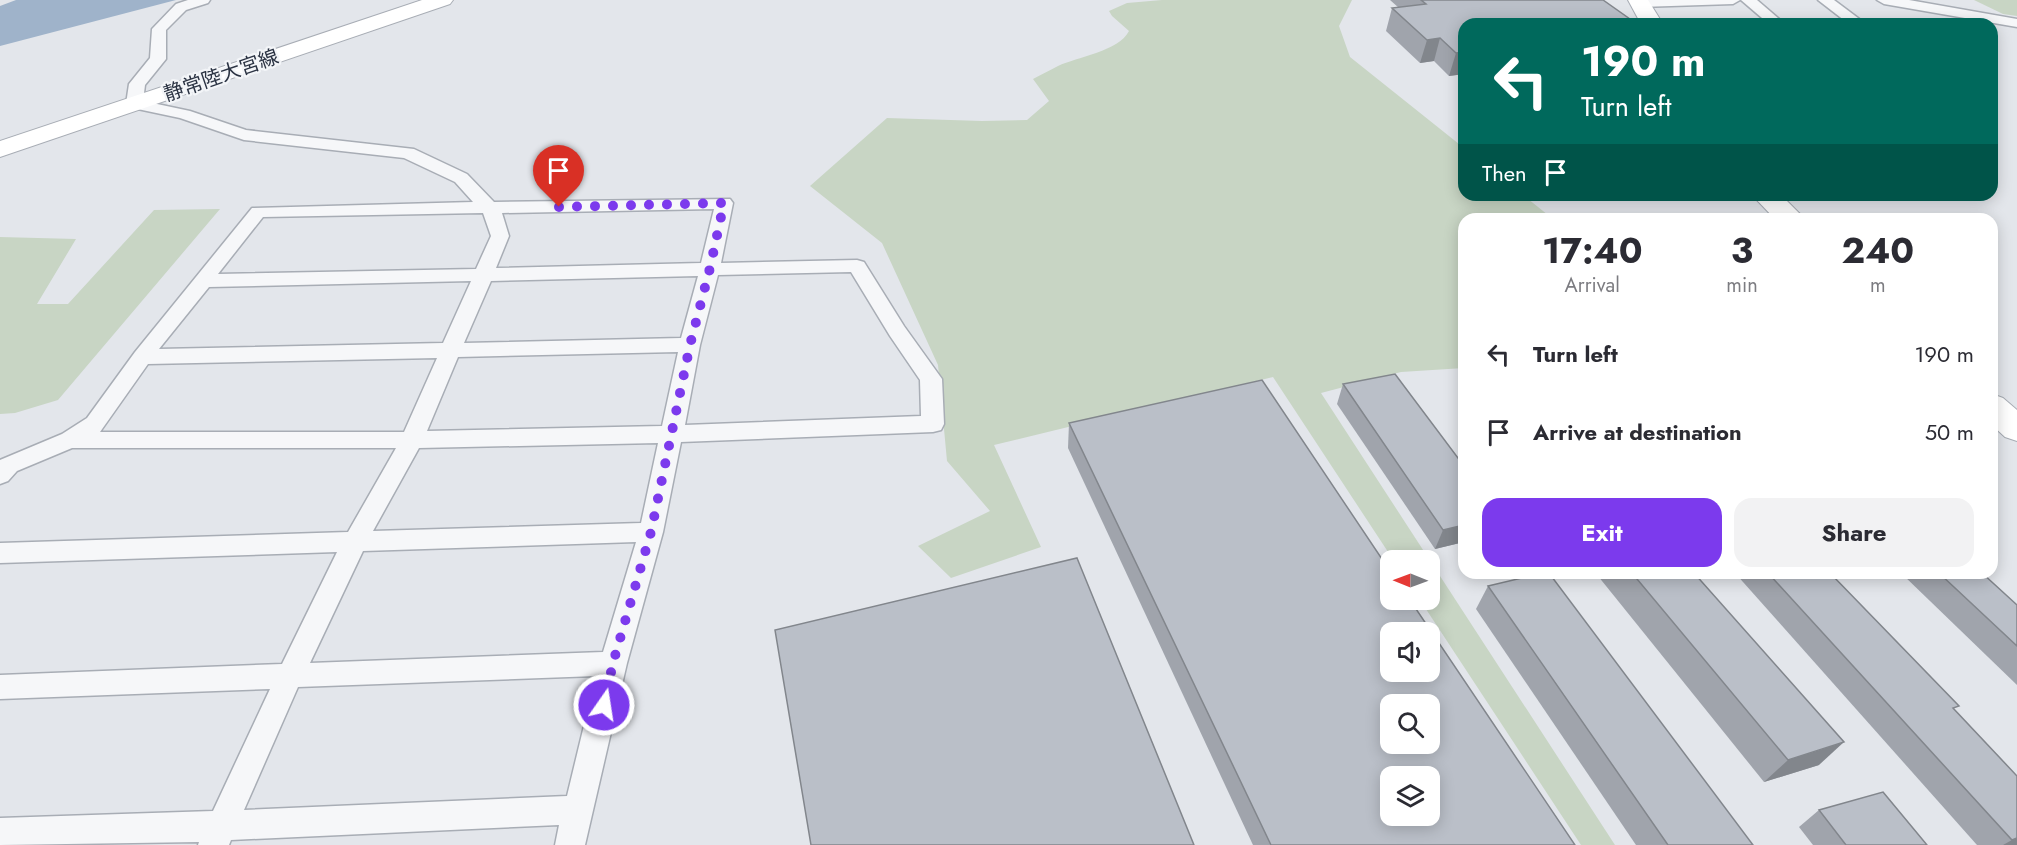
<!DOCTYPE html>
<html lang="en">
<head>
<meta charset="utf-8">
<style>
  body { margin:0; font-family:Jost,"Noto Sans JP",sans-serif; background:#f2f2f3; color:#2b2b33; height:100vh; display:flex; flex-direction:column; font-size:22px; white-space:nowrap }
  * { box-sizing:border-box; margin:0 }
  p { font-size:20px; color:#7c7c81 }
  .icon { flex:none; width:33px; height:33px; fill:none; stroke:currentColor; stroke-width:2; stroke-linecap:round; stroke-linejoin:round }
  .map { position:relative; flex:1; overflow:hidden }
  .drawer { position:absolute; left:1458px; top:213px; width:540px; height:366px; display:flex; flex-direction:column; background:#fff; border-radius:18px; box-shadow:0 3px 15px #0003 }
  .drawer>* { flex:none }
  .banner { position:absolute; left:1458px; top:18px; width:540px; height:183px; border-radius:18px; box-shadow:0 3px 15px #0003; background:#00695c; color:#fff; overflow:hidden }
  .needle { width:39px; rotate:271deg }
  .buttons { position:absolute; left:1380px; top:550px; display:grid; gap:12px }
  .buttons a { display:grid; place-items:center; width:60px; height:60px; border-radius:12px; background:#fff; box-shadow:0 3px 15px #0003; font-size:30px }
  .pin { position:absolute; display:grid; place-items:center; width:51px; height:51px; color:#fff; margin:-62px -26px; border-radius:50% 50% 50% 0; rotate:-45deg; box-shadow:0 0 6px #0007 }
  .pin .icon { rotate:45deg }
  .me { position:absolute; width:66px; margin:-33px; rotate:13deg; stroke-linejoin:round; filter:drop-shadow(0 0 4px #0008) }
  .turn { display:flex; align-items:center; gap:21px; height:126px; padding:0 24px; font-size:27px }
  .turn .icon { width:78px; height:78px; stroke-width:2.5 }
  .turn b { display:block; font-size:42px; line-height:51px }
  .then { display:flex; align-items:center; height:57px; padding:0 24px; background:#0003; gap:12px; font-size:22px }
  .eta { display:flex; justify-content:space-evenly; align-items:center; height:102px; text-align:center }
  .eta b { font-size:36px; font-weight:700; line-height:42px }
  .action { display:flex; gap:12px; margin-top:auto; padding:12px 24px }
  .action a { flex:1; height:69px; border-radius:18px; background:#7c3aed; color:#fff; font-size:24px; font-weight:700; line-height:69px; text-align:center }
  .action a+a { background:#f2f2f3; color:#2b2b33 }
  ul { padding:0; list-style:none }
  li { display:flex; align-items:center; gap:18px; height:78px; padding:0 24px }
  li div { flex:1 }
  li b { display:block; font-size:22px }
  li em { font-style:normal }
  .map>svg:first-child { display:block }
  .green { fill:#c8d5c4 }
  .water { fill:#9fb3ca }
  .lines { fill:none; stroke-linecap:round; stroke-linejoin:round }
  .street-casing { stroke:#a8adb5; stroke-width:3 }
  .secondary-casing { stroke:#a8adb5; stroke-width:2 }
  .street { fill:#f6f7f9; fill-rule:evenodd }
  .secondary { fill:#fff; fill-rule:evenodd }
  .wall { fill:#a0a4ac }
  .shaded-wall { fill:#82868c }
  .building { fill:#babfc8; stroke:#82868c; stroke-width:1.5; fill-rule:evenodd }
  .route { stroke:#7c3aed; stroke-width:10; stroke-dasharray:0 18 }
  .labels { text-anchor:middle; stroke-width:4.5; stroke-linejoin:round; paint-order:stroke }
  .far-street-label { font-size:20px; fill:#2b3343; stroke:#f3f5f8 }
</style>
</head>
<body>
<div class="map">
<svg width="2017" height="845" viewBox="0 0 2017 845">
  <rect width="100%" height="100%" fill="#e3e6eb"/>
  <!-- green -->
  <g class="green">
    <path d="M1162 0H1352L1339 26 1350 57 1464 148V195H1523L1553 219H1464V368L1401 372 1321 393 1615 845H1581L1420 600H1430V561H1394L1273 377 994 445 1041 547 951 578 918 546 990 511 947 461 938 365 882 243 810 186 887 118 982 121 1027 120 1049 101 1033 79C1041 75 1050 70 1058 66 1077 57 1119 51 1129 31L1112 16 1109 11 1127 3Z"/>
    <path d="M1974 0H2017V16L2003 14Z"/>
    <path d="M220 209 58 400 15 413 0 414V237L76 239 37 304H68L154 210Z"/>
  </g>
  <!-- water -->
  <path class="water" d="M16 0H176L0 46V6Z"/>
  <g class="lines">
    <!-- street casing -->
    <g class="street-casing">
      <g id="street">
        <path d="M188 0H210L208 3 186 10 166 30V59L145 85 143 101 190 111 246 130 414 149 467 174 494 202 730 199 733 203 721 263 857 260 864 262 904 326 942 379 944 424 941 430 933 432 681 442 663 532 627 663 585 845H555L559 825 231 840 229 845H198L199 842 0 845V818L213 811 270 689 0 699V675L282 664 337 552 0 563V543L348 532 396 448H72L17 471 8 481 0 484V460L62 434 87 418 135 352 252 208 473 202 455 182 404 158 244 140 180 118 128 107 126 104 129 84 150 58 152 29 176 4ZM714 209 701 263 496 268 509 236 502 213ZM483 213 491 236 476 269 218 274 263 217ZM851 272 890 336 920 380 921 416 685 425 700 345 718 275ZM698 276 681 338 464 343 491 281ZM471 281 443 343 159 349 209 287ZM678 352 662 426 427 431 458 357ZM437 358 404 432H100L148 364ZM658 443 641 523 373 531 419 448ZM636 542 603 652 310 663 363 551ZM596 676 567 796 244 810 298 687Z"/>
        <path d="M1635 0H1740L1733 4 1640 7 1635 6 1633 3Z"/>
        <path d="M1741 0H1757L1785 24H1769Z"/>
        <path d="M1818 0H1834L1866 24H1849Z"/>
        <path d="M1877 0H1909L2017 19V27L1884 4Z"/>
      </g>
    </g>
    <!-- secondary casing -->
    <g class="secondary-casing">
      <g id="secondary">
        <path d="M422 0H453L450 4 0 157V141Z"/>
        <path d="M1628 0H1648L1663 24H1641Z"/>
        <path d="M1752 195H1781L1805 219H1775Z"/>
        <path d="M1992 394 2003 398 2017 410V441L2005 437 1992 425Z"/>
      </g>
    </g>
    <!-- street -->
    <use href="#street" class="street"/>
    <!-- secondary -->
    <use href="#secondary" class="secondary"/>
  </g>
  <!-- wall -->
  <g class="wall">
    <path d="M1390 0H1603L1464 24V74L1449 76 1434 61 1420 63 1386 31 1392 8H1399Z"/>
    <path d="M1343 384 1464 466V542L1435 549 1337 404Z"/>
    <path d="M1069 423 1575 845H1253L1068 448Z"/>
    <path d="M1600 573H1694L1819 765 1764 782 1598 576Z"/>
    <path d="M1735 573H1830L2017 845H1977Z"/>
    <path d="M1901 573H1982L2017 605V685Z"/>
    <path d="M1488 586 1753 845H1636L1476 609Z"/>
    <path d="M1819 810 1927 845H1813L1799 827Z"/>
  </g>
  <!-- shaded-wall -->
  <g class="shaded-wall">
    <path d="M1440 38 1434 61 1420 63 1427 40Z"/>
    <path d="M1464 52V74L1449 76 1456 53Z"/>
    <path d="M1464 525V542L1435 549 1443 530Z"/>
    <path d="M1844 742 1819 765 1764 782 1788 760Z"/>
    <path d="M2017 838V845H2003L2012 840Z"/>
  </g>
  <!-- building -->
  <g class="building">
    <path d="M1421 0H1603L1637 24H1464V52L1456 53 1440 38 1427 40 1392 8 1426 4Z"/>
    <path d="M1395 374 1464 466V525L1443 530 1343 384Z"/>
    <path d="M1262 380 1390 571V600H1410L1575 845H1271L1069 423ZM1390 633H1430V672H1390ZM1390 705H1430V744H1390ZM1390 777H1430V816H1390Z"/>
    <path d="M1077 558 1194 845H811L775 630Z"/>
    <path d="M1543 573H1549L1753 845H1668L1488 586Z"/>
    <path d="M1632 573H1694L1844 742 1788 760Z"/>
    <path d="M1768 573H1830L1959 706 1953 708 2017 776V838L2012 840Z"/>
    <path d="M1939 573H1982L2017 605V646Z"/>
    <path d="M1883 792 1927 845H1846L1819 810Z"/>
  </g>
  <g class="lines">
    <!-- route -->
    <path class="route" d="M559 207 724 203 710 268 690 345 651 532 613 663 604 705"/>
  </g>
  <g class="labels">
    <!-- far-street labels -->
    <g class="far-street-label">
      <text transform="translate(221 75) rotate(-19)" y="7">静常陸大宮線</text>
    </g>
  </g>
</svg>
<div class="buttons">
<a><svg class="needle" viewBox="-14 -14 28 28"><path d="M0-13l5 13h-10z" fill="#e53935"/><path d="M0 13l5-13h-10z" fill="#7c7c81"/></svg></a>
<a><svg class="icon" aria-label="sound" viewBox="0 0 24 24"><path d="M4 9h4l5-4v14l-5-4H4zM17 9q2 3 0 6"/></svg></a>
<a><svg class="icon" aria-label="search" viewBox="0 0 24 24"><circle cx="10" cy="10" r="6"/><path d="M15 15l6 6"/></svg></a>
<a><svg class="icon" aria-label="layers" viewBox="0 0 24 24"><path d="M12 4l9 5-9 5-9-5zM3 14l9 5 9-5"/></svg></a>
</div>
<div class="pin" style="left:559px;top:207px;background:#d93025"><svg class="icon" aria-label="arrive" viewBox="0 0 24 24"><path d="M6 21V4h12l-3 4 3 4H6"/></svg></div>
<svg class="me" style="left:604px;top:705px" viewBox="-20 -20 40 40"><circle r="17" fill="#7c3aed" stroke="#fff" stroke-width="3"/><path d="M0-11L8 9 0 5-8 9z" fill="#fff"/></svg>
<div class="banner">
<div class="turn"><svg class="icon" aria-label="left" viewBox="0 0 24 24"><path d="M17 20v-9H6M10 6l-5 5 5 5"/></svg><div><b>190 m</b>Turn left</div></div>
<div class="then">Then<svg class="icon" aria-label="arrive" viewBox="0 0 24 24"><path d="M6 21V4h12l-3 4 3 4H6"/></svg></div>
</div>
<section class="drawer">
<div class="eta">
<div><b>17:40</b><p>Arrival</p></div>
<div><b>3</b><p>min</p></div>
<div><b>240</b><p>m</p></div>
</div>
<ul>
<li><svg class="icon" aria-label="left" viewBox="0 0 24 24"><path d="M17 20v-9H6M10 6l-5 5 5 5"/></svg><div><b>Turn left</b></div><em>190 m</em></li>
<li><svg class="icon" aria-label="arrive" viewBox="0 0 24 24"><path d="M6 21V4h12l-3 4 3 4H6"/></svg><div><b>Arrive at destination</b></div><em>50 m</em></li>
</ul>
<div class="action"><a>Exit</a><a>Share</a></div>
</section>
</div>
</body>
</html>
